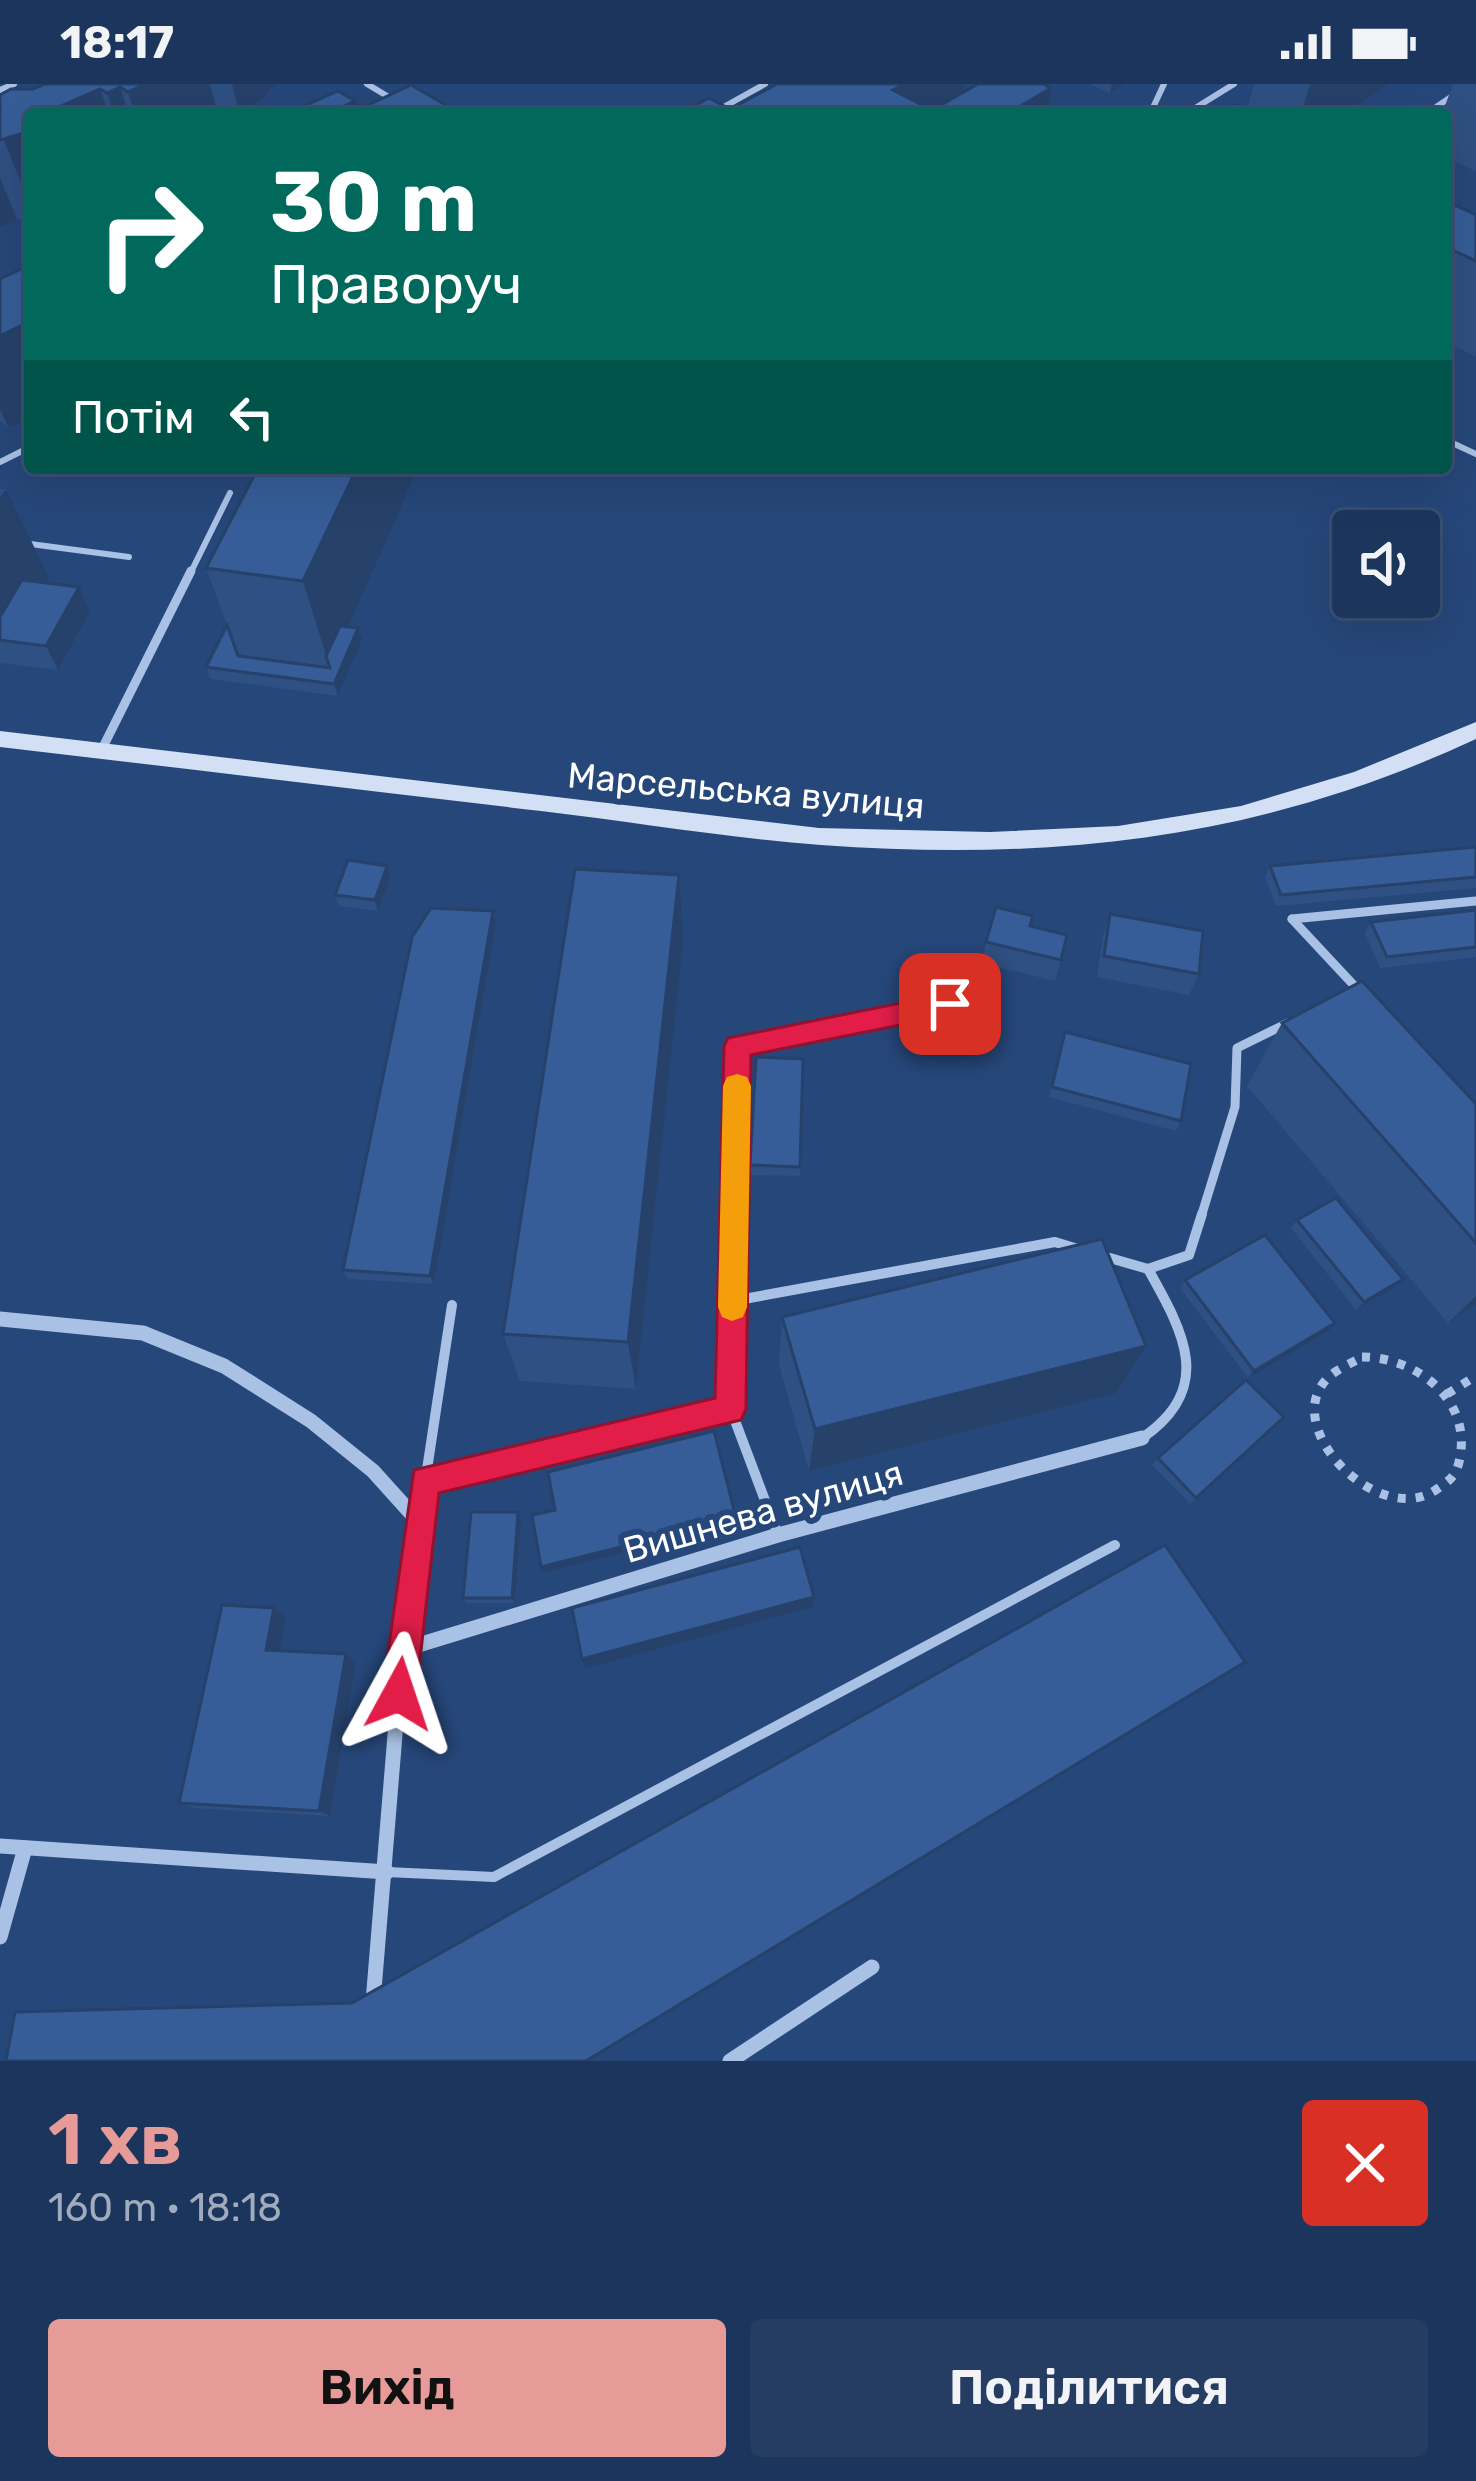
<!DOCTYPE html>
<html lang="uk">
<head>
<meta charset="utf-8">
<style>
  body { margin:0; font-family:Rubik,sans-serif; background:#253d62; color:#f1f3f6; height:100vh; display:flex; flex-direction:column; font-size:45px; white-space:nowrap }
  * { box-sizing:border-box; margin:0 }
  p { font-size:39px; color:#a0abbb }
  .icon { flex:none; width:66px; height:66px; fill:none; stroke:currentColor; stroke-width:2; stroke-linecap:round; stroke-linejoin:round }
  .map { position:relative; height:1977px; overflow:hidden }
  .sheet { display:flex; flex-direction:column; background:#1c355c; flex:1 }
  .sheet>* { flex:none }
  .top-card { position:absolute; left:24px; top:24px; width:1428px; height:366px; border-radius:12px; box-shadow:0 12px 48px #0002,0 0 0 3px #3a5072; background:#00695c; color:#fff; overflow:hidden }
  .buttons { position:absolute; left:1332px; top:426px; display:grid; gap:24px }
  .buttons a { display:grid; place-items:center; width:108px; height:108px; border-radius:12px; background:#1c355c; box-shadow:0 12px 48px #0002,0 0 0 3px #3a5072; font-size:60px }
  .pin { position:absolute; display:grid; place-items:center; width:102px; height:102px; color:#fff; margin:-51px; border-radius:24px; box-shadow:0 6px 18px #0006 }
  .me { position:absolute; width:132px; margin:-66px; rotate:5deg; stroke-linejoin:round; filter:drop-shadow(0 0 9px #0008) }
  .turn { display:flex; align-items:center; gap:42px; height:252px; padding:0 48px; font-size:54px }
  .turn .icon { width:156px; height:156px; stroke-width:2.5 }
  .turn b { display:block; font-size:84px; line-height:102px }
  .then { display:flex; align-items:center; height:114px; padding:0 48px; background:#0003; gap:24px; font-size:45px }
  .round { display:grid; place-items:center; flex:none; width:126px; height:126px; border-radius:12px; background:#253d62 }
  .summary { display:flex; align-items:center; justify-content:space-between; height:204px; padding:0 48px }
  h1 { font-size:72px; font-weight:600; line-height:90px; color:#e69b98 }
  .cta { display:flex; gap:24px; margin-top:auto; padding:24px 48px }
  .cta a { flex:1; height:138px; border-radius:12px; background:#e69b98; color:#111; font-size:48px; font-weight:600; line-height:138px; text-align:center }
  .cta a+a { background:#253d62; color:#f1f3f6 }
  .status { display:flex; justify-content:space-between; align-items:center; height:84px; padding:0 60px; background:#1c355c; direction:ltr }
  .status svg { height:33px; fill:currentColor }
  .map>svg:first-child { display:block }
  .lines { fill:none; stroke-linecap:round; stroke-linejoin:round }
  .path { stroke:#a9c1e4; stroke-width:9; stroke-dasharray:8 10; stroke-linecap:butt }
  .lane-far2 { stroke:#a9c1e4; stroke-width:6 }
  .lane-far1 { stroke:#a9c1e4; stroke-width:9 }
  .lane { stroke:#a9c1e4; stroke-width:10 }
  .street { stroke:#a9c1e4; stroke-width:15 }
  .secondary { fill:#d2dff4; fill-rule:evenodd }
  .wall { fill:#2e5082 }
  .shaded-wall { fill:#26416a }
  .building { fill:#365d97; stroke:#26416a; stroke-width:3 }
  .route { fill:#e11d48; stroke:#92132f; stroke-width:3 }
  .slow { fill:#f59e0b }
  .labels { text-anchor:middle; stroke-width:12; stroke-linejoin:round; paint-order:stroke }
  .street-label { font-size:36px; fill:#fff; stroke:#26477a }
</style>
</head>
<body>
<div class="status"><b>18:17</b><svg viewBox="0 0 49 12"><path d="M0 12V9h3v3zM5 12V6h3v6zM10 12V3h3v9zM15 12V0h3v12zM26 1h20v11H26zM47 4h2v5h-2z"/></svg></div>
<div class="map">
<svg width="1476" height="1977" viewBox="0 0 1476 1977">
  <rect width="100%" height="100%" fill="#26477a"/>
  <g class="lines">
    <!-- path -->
    <g class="path">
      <path d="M1362 1273C1416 1273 1474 1316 1459 1378 1456 1392 1449 1397 1437 1405 1379 1447 1275 1340 1330 1292 1339 1284 1352 1279 1362 1273Z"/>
      <path d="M1447 1310 1476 1292"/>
    </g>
    <!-- lane-far2 -->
    <g class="lane-far2">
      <path d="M367 0 417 30"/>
      <path d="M0 6 14 0"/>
      <path d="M1192 26 1234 0"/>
      <path d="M711 30 765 0"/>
      <path d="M1150 30 1164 0"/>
      <path d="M1426 30 1470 0"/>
      <path d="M1446 356 1476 370"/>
      <path d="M0 378 30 363"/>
      <path d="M0 456 129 473"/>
      <path d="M190 490 230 409"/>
    </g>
    <!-- lane-far1 -->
    <g class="lane-far1">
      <path d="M101 667 191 487"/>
      <path d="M1292 835 1362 910"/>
      <path d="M1292 835 1476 817"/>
      <path d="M735 1133 738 962 992 912"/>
      <path d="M1201 1133 1235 1023 1237 964 1288 939"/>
    </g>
    <!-- lane -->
    <g class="lane">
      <path d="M735 1130 731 1326 778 1451"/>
      <path d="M1103 1172 1148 1185 1189 1171 1202 1130"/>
      <path d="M733 1217 1055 1158 1081 1166"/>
      <path d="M1142 1354C1215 1304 1184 1249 1148 1185"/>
      <path d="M425 1397 731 1326"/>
      <path d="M419 1438 452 1221"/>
      <path d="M387 1788 494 1793 1115 1461"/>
    </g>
    <!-- street -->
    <g class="street">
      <path d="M0 1235 143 1249 224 1282 311 1337 373 1387 419 1438 402 1566 373 1918"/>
      <path d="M402 1566 778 1451 1142 1354"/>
      <path d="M0 1762 387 1788"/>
      <path d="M0 1853 25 1764"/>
      <path d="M730 1977 872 1883"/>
    </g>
    <!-- secondary -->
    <path class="secondary" d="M1476 638V655C1261 755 1056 778 821 761 727 754 634 738 541 727 361 706 180 684 0 663V647L819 744 990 748 1118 742 1241 722 1354 688Z"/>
  </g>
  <!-- wall -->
  <g class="wall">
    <path d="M45 0H278L265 9 266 14 239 27 217 26 208 30H30V135H17L0 143V11L33 5Z"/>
    <path d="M1090 0H1125L1110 9Z"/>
    <path d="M1254 0H1389L1345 30H1224L1247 25Z"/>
    <path d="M1453 0H1476V87L1446 73V30H1442Z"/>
    <path d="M1446 117 1476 131V273L1446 258Z"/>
    <path d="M0 195 9 344 0 337Z"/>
    <path d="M258 384 348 543 362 556 338 612 211 595 206 583 227 541 206 484Z"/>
    <path d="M0 405H6L49 494 46 499 79 503 90 527 58 586 0 579Z"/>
    <path d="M1476 763V804L1276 822 1265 793 1270 782Z"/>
    <path d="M390 793 378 827 339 822 335 811Z"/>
    <path d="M996 823 1030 842 1061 876 1055 897 981 879Z"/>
    <path d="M1476 826V873L1380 884 1365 849 1371 838Z"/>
    <path d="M493 827 496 838 434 1200 348 1195 343 1186Z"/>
    <path d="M1110 830 1199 890 1189 911 1097 893 1103 851Z"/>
    <path d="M683 859 636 1305 520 1297 503 1250Z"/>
    <path d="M1282 939 1476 1020V1221L1448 1239 1247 1002Z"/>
    <path d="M1065 948 1181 1037 1176 1047 1049 1013Z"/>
    <path d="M756 973 803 975 800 1092 750 1091Z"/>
    <path d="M1297 1136 1403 1195 1395 1203 1356 1226 1291 1144Z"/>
    <path d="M1185 1196 1328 1247 1248 1294 1180 1204Z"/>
    <path d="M782 1233 1116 1309 809 1387 779 1281Z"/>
    <path d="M1284 1333 1190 1420 1152 1381 1158 1374Z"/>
    <path d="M521 1435 515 1519H466L463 1514Z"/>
    <path d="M286 1534 280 1567 346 1570 356 1578 330 1732 194 1724 179 1719Z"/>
  </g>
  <!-- shaded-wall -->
  <g class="shaded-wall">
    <path d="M145 0H210L217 26 208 30H135L128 8Z"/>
    <path d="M232 0H278L265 9 266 14 239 27Z"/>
    <path d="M904 0H964L963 11 930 30 893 6Z"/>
    <path d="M1112 0H1125L1110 9Z"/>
    <path d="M1310 0H1389L1345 30H1301Z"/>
    <path d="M120 3 129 30H114L107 9Z"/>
    <path d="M1051 4 1047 30H1007Z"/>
    <path d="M100 5 109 30H62L61 22Z"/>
    <path d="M355 17 357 29 356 30H327Z"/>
    <path d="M30 47V121L4 56Z"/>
    <path d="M0 94 17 135 0 143Z"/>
    <path d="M30 237V333L9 344 0 326V252Z"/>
    <path d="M357 384H418L330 584 303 497Z"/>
    <path d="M6 405 49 494 12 558 0 536V414Z"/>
    <path d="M79 503 90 527 58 586 46 562Z"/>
    <path d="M358 544 362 556 338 612 334 600Z"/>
    <path d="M387 782 390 793 378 827 375 816Z"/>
    <path d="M679 791 683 859 636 1305 628 1258Z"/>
    <path d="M493 827 496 838 434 1200 430 1192Z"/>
    <path d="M1403 1195 1395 1203 1356 1226 1364 1218Z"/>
    <path d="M1476 1212V1221L1448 1239Z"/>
    <path d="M1335 1239 1328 1247 1248 1294 1254 1287Z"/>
    <path d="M1146 1262 1116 1309 809 1387 815 1345Z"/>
    <path d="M518 1428 521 1435 515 1519 512 1514Z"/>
    <path d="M736 1434V1440L544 1488 541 1483Z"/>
    <path d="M814 1513 812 1523 586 1584 582 1575Z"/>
    <path d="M274 1524 286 1534 278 1575 266 1566Z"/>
    <path d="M346 1570 356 1578 330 1732 319 1727Z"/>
  </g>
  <!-- building -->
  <g class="building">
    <path d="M45 0H145L128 8 120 3 107 9 100 5 61 22 69 27 62 30H30V47L0 56V11L11 5H33Z"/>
    <path d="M777 0H904L893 6 932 26 978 0H1043L1051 4 1007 30H679L709 14 730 25Z"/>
    <path d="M411 1 458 28 454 30H349Z"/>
    <path d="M338 7 355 17 327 30H313L302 23Z"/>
    <path d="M1238 21 1257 30H1224Z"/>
    <path d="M1446 117 1476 131V177L1446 163Z"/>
    <path d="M30 181V237L0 252V195Z"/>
    <path d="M258 384H357L303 497 206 484Z"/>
    <path d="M22 496 79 503 46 562 0 556V533Z"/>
    <path d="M227 541 238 572 330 584 326 572 340 542 358 544 334 600 206 583Z"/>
    <path d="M1476 763V793L1281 811 1270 782Z"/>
    <path d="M348 776 387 782 375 816 335 811Z"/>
    <path d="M575 785 679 791 628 1258 503 1250Z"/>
    <path d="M996 823 1033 832 1030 842 1067 851 1061 876 986 858Z"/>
    <path d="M431 824 493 827 430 1192 343 1186 412 853Z"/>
    <path d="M1476 826V863L1387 873 1371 838Z"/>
    <path d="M1110 830 1203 847 1199 890 1104 872Z"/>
    <path d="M1362 897 1476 1020V1159L1282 939Z"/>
    <path d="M1065 948 1191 980 1181 1037 1052 1003Z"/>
    <path d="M756 973 803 975 800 1083 750 1081Z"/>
    <path d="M1336 1114 1403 1195 1364 1218 1297 1136Z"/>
    <path d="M1265 1151 1335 1239 1254 1287 1185 1196Z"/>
    <path d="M1102 1155 1146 1262 815 1345 782 1233Z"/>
    <path d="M1246 1296 1284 1333 1196 1414 1158 1374Z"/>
    <path d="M714 1347 736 1434 541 1483 532 1431 555 1426 548 1388Z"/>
    <path d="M471 1428H518L512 1514H463Z"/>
    <path d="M1165 1461 1245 1578 586 1977H6L15 1928 352 1919Z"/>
    <path d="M800 1463 814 1513 582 1575 572 1524Z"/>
    <path d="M222 1521 274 1524 266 1566 346 1570 319 1727 179 1719Z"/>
  </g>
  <!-- route -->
  <path class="route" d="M950 909 963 920 950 931 751 971 746 1325 741 1336 439 1409 416 1610 411 1622 399 1627 387 1622 382 1610 414 1386 715 1314 724 962 728 954Z"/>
  <!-- slow -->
  <path class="slow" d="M737 990 747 993 751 1002 747 1223 743 1233 732 1237 722 1233 718 1223 723 1002 727 993Z"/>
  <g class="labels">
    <!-- street labels -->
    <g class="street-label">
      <text transform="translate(746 706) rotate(5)" y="13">Марсельська вулиця</text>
      <text transform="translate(763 1427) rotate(-16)" y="13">Вишнева вулиця</text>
    </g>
  </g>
</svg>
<div class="buttons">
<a><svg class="icon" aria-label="sound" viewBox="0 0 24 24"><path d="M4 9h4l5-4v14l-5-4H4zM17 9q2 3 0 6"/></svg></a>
</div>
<div class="pin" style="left:950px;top:920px;background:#d93025"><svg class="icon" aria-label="arrive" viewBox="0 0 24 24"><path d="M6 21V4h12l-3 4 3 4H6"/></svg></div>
<svg class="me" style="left:399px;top:1610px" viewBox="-20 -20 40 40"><path d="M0-17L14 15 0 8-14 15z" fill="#e11d48" stroke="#fff" stroke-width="4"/></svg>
<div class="top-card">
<div class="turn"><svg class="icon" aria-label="right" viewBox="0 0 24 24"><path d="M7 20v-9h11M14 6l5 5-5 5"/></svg><div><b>30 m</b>Праворуч</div></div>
<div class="then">Потім<svg class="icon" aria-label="left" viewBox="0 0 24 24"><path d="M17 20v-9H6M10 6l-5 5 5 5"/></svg></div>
</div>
</div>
<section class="sheet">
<div class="summary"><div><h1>1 хв</h1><p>160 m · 18:18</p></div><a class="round" style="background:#d93025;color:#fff"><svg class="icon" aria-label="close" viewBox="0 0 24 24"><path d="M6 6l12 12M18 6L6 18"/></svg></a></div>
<div class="cta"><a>Вихід</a><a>Поділитися</a></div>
</section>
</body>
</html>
